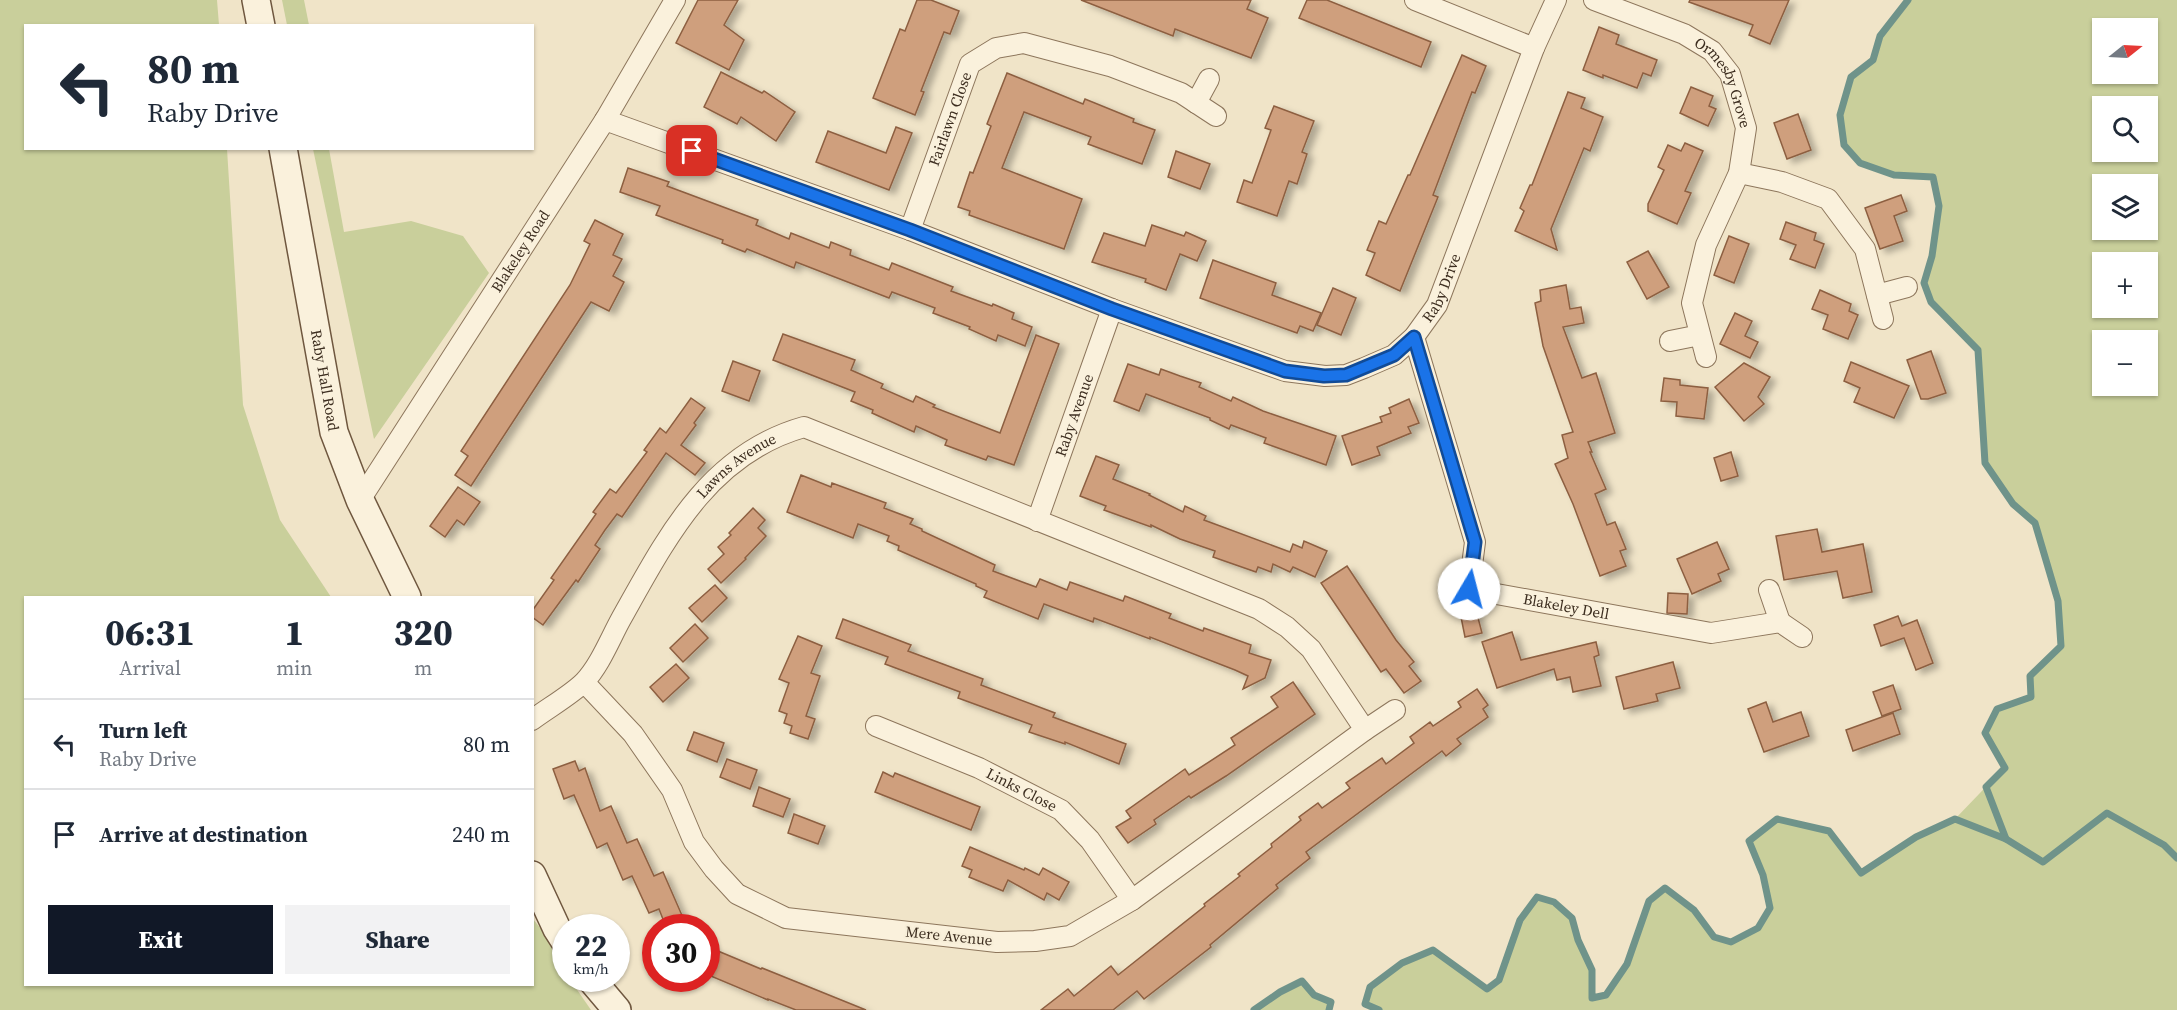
<!DOCTYPE html>
<html lang="en">
<head>
<meta charset="utf-8">
<style>
  body { margin:0; font-family:"Source Serif 4",serif; background:#f2f2f3; color:#1f2937; height:100vh; display:flex; flex-direction:column; font-size:22px; white-space:nowrap }
  * { box-sizing:border-box; margin:0 }
  p { font-size:20px; color:#747a83 }
  .icon { flex:none; width:33px; height:33px; fill:none; stroke:currentColor; stroke-width:2; stroke-linecap:round; stroke-linejoin:round }
  .map { position:relative; flex:1; overflow:hidden }
  .sheet { position:absolute; left:24px; top:596px; width:510px; height:390px; display:flex; flex-direction:column; background:#fff; border-radius:0px; box-shadow:0 2px 4px #0004 }
  .sheet>* { flex:none }
  .banner { position:absolute; left:24px; top:24px; width:510px; height:126px; border-radius:0px; box-shadow:0 2px 4px #0004; background:#fff; color:#1f2937; overflow:hidden }
  .needle { width:39px; rotate:72deg }
  .fabs { position:absolute; left:2092px; top:18px; display:grid; gap:12px }
  .fabs a { display:grid; place-items:center; width:66px; height:66px; border-radius:0px; background:#fff; box-shadow:0 2px 4px #0004; font-size:30px }
  .speed { position:absolute; left:552px; top:914px; display:flex; gap:12px; font-size:30px; font-weight:700; text-align:center }
  .speed>* { display:grid; place-content:center; width:78px; height:78px; border-radius:50%; background:#fff; box-shadow:0 2px 4px #0004; line-height:1 }
  .speed small { font-size:15px; font-weight:400 }
  .speed .limit { border:9px solid #d22; background:#fff; color:#111 }
  .pin { position:absolute; display:grid; place-items:center; width:51px; height:51px; color:#fff; margin:-26px; border-radius:12px; box-shadow:0 3px 9px #0006 }
  .me { position:absolute; width:66px; margin:-33px; rotate:8deg; stroke-linejoin:round; filter:drop-shadow(0 0 4px #0008) }
  .turn { display:flex; align-items:center; gap:21px; height:126px; padding:0 24px; font-size:27px }
  .turn .icon { width:78px; height:78px; stroke-width:2.5 }
  .turn b { display:block; font-size:42px; line-height:51px }
  .eta { display:flex; justify-content:space-evenly; align-items:center; height:102px; text-align:center }
  .eta b { font-size:36px; font-weight:800; line-height:42px }
  .cta { display:flex; gap:12px; margin-top:auto; padding:12px 24px }
  .cta a { flex:1; height:69px; border-radius:0px; background:#111827; color:#fff; font-size:24px; font-weight:800; line-height:69px; text-align:center }
  .cta a+a { background:#f2f2f3; color:#1f2937 }
  ul { padding:0; list-style:none }
  li { display:flex; align-items:center; gap:18px; height:90px; padding:0 24px; border-top:2px solid #e0e1e3 }
  li div { flex:1 }
  li b { display:block; font-size:22px }
  li em { font-style:normal }
  .map>svg:first-child { display:block }
  .green { fill:#c9cf9b; fill-rule:evenodd }
  .lines { fill:none; stroke-linecap:round; stroke-linejoin:round }
  .stream { stroke:#6f938a; stroke-width:7 }
  .building { fill:#cf9f7d; stroke:#8d5f41; stroke-width:1.5; filter:url(#shadow) }
  .street-casing { stroke:#8d765c; stroke-width:22 }
  .secondary-casing { stroke:#6f573f; stroke-width:30 }
  .street { stroke:#faf1dc; stroke-width:20 }
  .secondary { stroke:#faf1dc; stroke-width:27 }
  .route-casing { stroke:#114b97; stroke-width:15 }
  .route { stroke:#1a73e8; stroke-width:10 }
  .labels { text-anchor:middle; stroke-width:4.5; stroke-linejoin:round; paint-order:stroke }
  .street-label { font-size:15px; fill:#3d2e20; stroke:#f7eed8 }
</style>
</head>
<body>
<div class="map">
<svg width="2177" height="1010" viewBox="0 0 2177 1010">
  <defs>
    <filter id="shadow"><feDropShadow dx="6" dy="4" stdDeviation="3" flood-color="#0004"/></filter>
  </defs>
  <rect width="100%" height="100%" fill="#f0e4c8"/>
  <!-- green -->
  <g class="green">
    <path d="M0 0H217L219 25 26 26V148L227 149 243 405 280 520 331 597H26V984H532L533 919 545 934 565 972 566 978H569L591 1010H0Z"/>
    <path d="M282 0H304L309 25H287Z"/>
    <path d="M1908 0H2177V1010H1379L1365 1004 1370 987 1402 963 1433 950 1487 989 1499 980 1520 920 1537 897 1554 902 1572 918 1578 940 1592 970 1593 998 1606 995 1627 964 1649 901 1665 888 1694 910 1714 937 1731 942 1758 928 1770 908 1763 875 1749 841 1777 819 1829 831 1861 873 1916 837 1955 819 2004 768 1985 733 1997 709 2031 697 2030 676 2061 646 2058 601 2035 523 2013 504 1985 463 1978 350 1931 302 1924 283 1932 256 1939 206 1933 177 1894 175 1860 163 1844 145 1840 115 1851 77 1873 60 1880 36ZM2148 28V74H2103V28ZM2103 106H2148V152H2103ZM2103 184H2148V230H2103ZM2148 262V308H2103V262ZM2148 340V386H2103V340Z"/>
    <path d="M313 149H329L344 232 411 221 463 236 489 273 374 439Z"/>
    <path d="M1302 981 1314 995 1331 1002 1329 1010H1254L1280 992Z"/>
  </g>
  <g class="lines">
    <!-- stream -->
    <g class="stream">
      <path d="M1908 0 1880 36 1873 60 1851 77 1840 115 1844 145 1860 163 1894 175 1933 177 1939 206 1932 256 1924 283 1931 302 1978 350 1985 463 2013 504 2035 523 2058 601 2061 646 2030 676 2031 697 1997 709 1985 733 2005 768 1986 787 2006 839"/>
      <path d="M1254 1010 1280 992 1302 981 1314 995 1331 1002 1329 1010"/>
      <path d="M1379 1010 1365 1004 1370 987 1402 963 1433 950 1487 989 1499 980 1520 920 1537 897 1554 902 1572 918 1578 940 1592 970V998L1606 995 1627 964 1649 901 1665 888 1694 910 1714 937 1731 942 1758 928 1770 908 1763 875 1749 841 1777 819 1829 831 1861 873 1916 837 1955 819 2006 839 2043 862 2107 813 2164 845 2177 858"/>
    </g>
  </g>
  <!-- building -->
  <g class="building">
    <path d="M698 0H738L724 25 744 40 729 70 676 43Z"/>
    <path d="M917 0H931L959 11 950 34 944 32 921 91 924 92 915 115 873 98 900 29 905 31Z"/>
    <path d="M1081 0H1251L1247 9 1268 18 1251 58 1175 29 1173 36Z"/>
    <path d="M1307 0H1327L1431 42 1421 67 1299 18Z"/>
    <path d="M1690 0H1789L1770 44 1749 35 1753 25 1689 2Z"/>
    <path d="M1599 27 1619 35 1616 44 1657 60 1651 76 1643 73 1637 88 1603 75V78L1583 70Z"/>
    <path d="M1462 55 1486 66 1475 93 1472 92 1433 195 1438 197 1400 291 1366 275 1375 253 1367 250 1379 221 1386 224 1408 175H1410Z"/>
    <path d="M721 72 762 93 764 91 795 112 776 141 741 117 737 124 704 107Z"/>
    <path d="M1007 73 1083 104 1085 99 1134 119 1133 122 1155 130 1142 164 1088 144 1091 137 1024 112 1002 168 1082 199 1064 249 969 215 970 211 958 207 970 172 973 173 991 126 987 124Z"/>
    <path d="M1691 87 1713 96 1709 106 1716 109 1708 126 1680 113Z"/>
    <path d="M1568 92 1585 98 1581 108 1603 117 1590 151 1584 148 1551 229 1557 250 1515 231 1524 211 1520 208 1530 185H1532Z"/>
    <path d="M1274 106 1314 121 1302 152 1307 154 1297 184 1289 181 1277 216 1237 202 1244 180 1252 183 1271 130 1265 128Z"/>
    <path d="M1798 114 1811 150 1787 159 1774 123Z"/>
    <path d="M896 127 912 133 889 190 816 162 828 131 886 153Z"/>
    <path d="M1685 143 1703 151 1685 191 1691 193 1677 224 1648 211V204L1664 170 1658 167 1668 145 1681 151Z"/>
    <path d="M1176 151 1210 164 1200 189 1168 177Z"/>
    <path d="M628 168 669 182 667 186 758 220 756 225 789 239 791 233 829 248 831 242 851 250 850 255 889 270 892 263 953 287 951 291 992 306 993 304 1014 313 1012 319 1032 327 1025 346 998 335 996 341 969 329 970 327 933 313 935 308 892 292 889 298 796 262 794 268 747 249 745 252 722 243 723 240 656 215 660 206 620 192Z"/>
    <path d="M1901 195 1907 211 1894 216 1903 241 1880 249 1865 208Z"/>
    <path d="M595 220 623 234 613 255 622 259 613 276 624 282 609 311 591 302 471 486 455 475 468 456 461 451 570 285 590 244 584 241Z"/>
    <path d="M1786 222 1816 233 1814 240 1824 244 1815 268 1790 259 1796 245 1780 239Z"/>
    <path d="M1152 225 1184 236 1186 232 1206 241 1197 261 1180 254 1166 290 1145 282 1146 279 1092 262 1104 233 1145 246Z"/>
    <path d="M1729 236 1749 244 1734 283 1714 275Z"/>
    <path d="M1648 251 1669 287 1647 299 1627 262Z"/>
    <path d="M1213 260 1276 283 1272 295 1321 313 1313 331 1300 326 1297 333 1200 298Z"/>
    <path d="M1566 285 1570 309 1581 307 1584 323 1563 327 1582 378 1596 373 1615 433 1588 442 1592 452H1590L1606 489 1595 494 1607 525 1615 522 1626 549 1620 551 1626 566 1600 576 1573 504 1555 464 1568 458 1562 435 1573 432 1543 346 1535 303 1541 301 1540 290Z"/>
    <path d="M1333 288 1356 298 1341 335 1317 325Z"/>
    <path d="M1820 290 1851 304 1849 311 1858 315 1848 339 1823 329 1828 315 1812 309Z"/>
    <path d="M1735 313 1752 321 1745 336 1758 342 1750 358 1720 344Z"/>
    <path d="M783 334 855 360 851 370 883 384 881 388 913 402 916 396 935 405 933 407 1000 433 1036 335 1059 344 1014 465 988 456 986 460 945 445 947 440 916 426 914 432 872 413 873 410 851 401 855 392 773 360Z"/>
    <path d="M1931 351 1946 393 1928 399H1921L1907 360Z"/>
    <path d="M733 361 760 371 749 401 722 391Z"/>
    <path d="M1851 362 1909 386 1894 418 1854 402 1860 388 1844 381Z"/>
    <path d="M1744 363 1770 377 1758 397 1764 404 1744 421 1715 387Z"/>
    <path d="M1128 364 1159 375 1161 369 1180 376 1201 383 1199 387 1231 401 1233 397 1263 411 1336 436 1326 465 1264 443 1266 438 1231 425 1229 429 1210 420V418L1146 394 1139 411 1114 401Z"/>
    <path d="M1664 378 1680 380V385L1708 388 1704 419 1676 416 1677 402 1661 401Z"/>
    <path d="M691 398 705 408 694 423 696 425 681 445 705 463 695 475 666 453 622 517 617 514 605 530 595 545 600 549 578 582 576 580 543 625 532 617V611L554 580 551 578 596 514 593 512 610 489 616 493 647 452 644 450 660 428 666 433Z"/>
    <path d="M1409 399 1419 423 1408 427 1411 433 1377 447 1380 455 1352 465 1342 436 1382 422 1380 417 1391 413 1389 408Z"/>
    <path d="M1731 452 1738 476 1721 481 1714 458Z"/>
    <path d="M1096 456 1119 465 1113 479 1150 494 1149 495 1183 512 1185 506 1206 516 1204 520 1290 552 1293 544 1302 548 1304 541 1327 551 1315 577 1293 567 1290 572 1273 564 1271 572 1258 567 1256 572 1213 557 1215 551 1180 539 1151 525V527L1104 510 1106 506 1080 496Z"/>
    <path d="M801 475 831 487 832 483 886 503 884 508 913 519 910 524 922 529V531L995 565 993 571 1025 583 1036 587 1040 579 1067 590 1070 582 1123 601 1125 596 1171 614 1169 618 1203 631 1204 628 1251 645 1249 653 1271 660 1265 678 1243 689 1248 676 1235 670 1150 637V639L1094 618 1093 622 1044 604 1038 619 984 597 987 591 976 586V584L898 550 899 546 887 541 889 536 858 524 853 538 787 512Z"/>
    <path d="M458 487 480 502 464 525 457 520 445 537 430 526Z"/>
    <path d="M753 508 765 520 758 528 766 536 745 558 746 559 721 583 708 569 724 554 718 547 731 535 729 533Z"/>
    <path d="M1817 529 1822 552 1863 544 1872 592 1843 598 1837 571 1784 580 1776 536Z"/>
    <path d="M1717 542 1729 569 1718 574 1721 581 1692 594 1677 559Z"/>
    <path d="M1347 566 1396 640 1414 662 1409 666 1421 681 1404 693 1386 669 1381 672 1321 583Z"/>
    <path d="M715 585 727 598 702 622 689 608Z"/>
    <path d="M1668 593 1688 594 1687 614 1667 613Z"/>
    <path d="M1477 614 1482 633 1465 637 1461 617Z"/>
    <path d="M1898 616 1902 626 1917 620 1933 663 1916 670 1904 638 1881 646 1874 625Z"/>
    <path d="M843 619 911 645 908 651 983 679 981 685 1055 713 1053 717 1126 744 1119 764 1065 742V744L1029 732 1032 725 958 698 960 692 885 664 888 657 836 638Z"/>
    <path d="M695 624 708 638 683 662 670 648Z"/>
    <path d="M1512 632 1521 660 1596 642 1599 655 1594 657 1601 686 1573 692 1570 677 1557 680 1554 669 1497 688 1482 642Z"/>
    <path d="M798 636 822 646 811 673 820 676 806 716 815 719 808 739 790 733 792 726 784 723 787 714 779 711 789 683 779 679Z"/>
    <path d="M1673 662 1680 688 1656 694 1658 701 1624 709 1616 677Z"/>
    <path d="M676 664 689 678 663 702 650 687Z"/>
    <path d="M1293 682 1315 714 1226 776 1191 798 1189 796 1154 820 1156 824 1128 843 1116 827 1131 818 1126 811 1185 769 1189 775 1235 745 1231 738 1278 707 1271 697Z"/>
    <path d="M1893 685 1901 709 1882 716 1873 692Z"/>
    <path d="M1477 689 1488 705 1483 709 1488 717 1457 739 1461 744 1446 756 1442 751 1306 852 1310 858 1276 885 1278 888 1210 945 1211 947 1144 999 1137 991 1113 1010H1041L1068 989 1074 996 1111 966 1118 975 1205 906 1204 904 1240 876 1238 874 1272 847 1271 844 1301 820 1299 817 1318 803 1322 808 1350 788 1346 783 1382 758 1386 764 1414 743 1410 737 1430 722 1433 726 1461 707 1458 702Z"/>
    <path d="M1766 702 1773 722 1801 712 1809 736 1764 752 1748 709Z"/>
    <path d="M1893 713 1900 734 1853 751 1846 730Z"/>
    <path d="M694 732 724 743 717 762 687 750Z"/>
    <path d="M727 759 757 770 750 789 720 777Z"/>
    <path d="M575 761 579 771 585 768 600 811 611 806 627 843 637 839 654 876 663 872 684 920 666 927 659 909 649 913 632 876 623 880 607 843 597 848 574 795 564 799 553 769Z"/>
    <path d="M883 772 893 777 895 773 980 807 971 830 875 792Z"/>
    <path d="M759 787 790 799 783 817 753 806Z"/>
    <path d="M794 814 825 826 818 844 788 833Z"/>
    <path d="M970 847 1024 870 1025 868 1039 875 1043 868 1069 882 1059 900 1047 893 1044 900 1008 880 1003 891 969 877 972 870 962 866Z"/>
    <path d="M706 946 761 969 762 968 866 1010H796L768 999V1000L706 974Z"/>
  </g>
  <g class="lines">
    <!-- street casing -->
    <g class="street-casing">
      <g id="street">
        <path d="M1415 0 1534 48"/>
        <path id="s1" d="M1594 0 1684 34 1712 51 1730 74 1746 128 1739 173 1706 245 1692 303 1706 357"/>
        <path d="M1196 103 1209 79"/>
        <path id="s2" d="M605 120 910 230 1112 309 1285 371 1325 376 1346 375 1364 368 1394 355 1414 337 1437 305 1534 48 1556 0"/>
        <path d="M1739 173 1782 182 1828 199 1865 249 1883 319"/>
        <path id="s3" d="M910 230 970 64 996 48 1024 43 1110 66 1181 93 1216 116"/>
        <path d="M1877 295 1907 287"/>
        <path id="s4" d="M1414 337 1475 542 1469 589 1711 633 1780 622 1802 637"/>
        <path d="M1670 341 1700 335"/>
        <path id="s5" d="M360 500 605 120 675 0"/>
        <path id="s6" d="M1037 521 1112 309"/>
        <path d="M1769 590 1780 622"/>
        <path id="s7" d="M532 720C548 708 571 695 584 682 600 665 610 639 621 619 666 539 708 454 804 427L1259 609 1287 627 1311 649 1365 730 1132 900 1070 936 1035 941 997 942 786 918 737 894 714 869 694 842 672 790 633 734 584 682"/>
        <path id="s8" d="M876 726 979 768 1061 810 1090 840 1132 900"/>
        <path d="M1365 730 1395 710"/>
      </g>
    </g>
    <!-- secondary casing -->
    <g class="secondary-casing">
      <g id="secondary">
        <path d="M256 0 261 26"/>
        <path id="s9" d="M283 148 334 432 360 500 407 597"/>
        <path d="M532 875 557 929 566 943"/>
        <path d="M590 978 617 1010"/>
      </g>
    </g>
    <!-- street -->
    <use href="#street" class="street"/>
    <!-- secondary -->
    <use href="#secondary" class="secondary"/>
  </g>
  <g class="lines">
    <!-- route casing -->
    <g class="route-casing">
      <path id="route" d="M692 151 910 230 1112 309 1285 371 1324 376 1346 375 1394 355 1414 337 1475 542 1469 589"/>
    </g>
    <!-- route -->
    <use href="#route" class="route"/>
  </g>
  <g class="labels">
    <!-- street labels -->
    <g class="street-label">
      <text dy="5" stroke="none"><textPath href="#s1" startOffset="162">Ormesby Grove</textPath></text>
      <text dy="5" stroke="none"><textPath href="#s3" startOffset="118">Fairlawn Close</textPath></text>
      <text dy="5" stroke="none"><textPath href="#s5" startOffset="296">Blakeley Road</textPath></text>
      <text dy="5" stroke="none"><textPath href="#s2" startOffset="922">Raby Drive</textPath></text>
      <text dy="5" stroke="none"><textPath href="#s9" startOffset="236">Raby Hall Road</textPath></text>
      <text dy="5" stroke="none"><textPath href="#s6" startOffset="112">Raby Avenue</textPath></text>
      <text dy="5" stroke="none"><textPath href="#s7" startOffset="332">Lawns Avenue</textPath></text>
      <text dy="5" stroke="none"><textPath href="#s4" startOffset="360">Blakeley Dell</textPath></text>
      <text dy="5" stroke="none"><textPath href="#s8" startOffset="159">Links Close</textPath></text>
      <text transform="translate(949 936) rotate(6)" y="5">Mere Avenue</text>
    </g>
  </g>
</svg>
<div class="fabs">
<a><svg class="needle" viewBox="-14 -14 28 28"><path d="M0-13l5 13h-10z" fill="#e53935"/><path d="M0 13l5-13h-10z" fill="#747a83"/></svg></a>
<a><svg class="icon" aria-label="search" viewBox="0 0 24 24"><circle cx="10" cy="10" r="6"/><path d="M15 15l6 6"/></svg></a>
<a><svg class="icon" aria-label="layers" viewBox="0 0 24 24"><path d="M12 4l9 5-9 5-9-5zM3 14l9 5 9-5"/></svg></a>
<a>+</a>
<a>−</a>
</div>
<div class="speed"><div>22<small>km/h</small></div><div class="limit">30</div></div>
<div class="pin" style="left:692px;top:151px;background:#d93025"><svg class="icon" aria-label="arrive" viewBox="0 0 24 24"><path d="M6 21V4h12l-3 4 3 4H6"/></svg></div>
<svg class="me" style="left:1469px;top:589px" viewBox="-20 -20 40 40"><circle r="19" fill="#fff"/><path d="M0-13L10 11 0 6-10 11z" fill="#1a73e8"/></svg>
<div class="banner">
<div class="turn"><svg class="icon" aria-label="left" viewBox="0 0 24 24"><path d="M17 20v-9H6M10 6l-5 5 5 5"/></svg><div><b>80 m</b>Raby Drive</div></div>
</div>
<section class="sheet">
<div class="eta">
<div><b>06:31</b><p>Arrival</p></div>
<div><b>1</b><p>min</p></div>
<div><b>320</b><p>m</p></div>
</div>
<ul>
<li><svg class="icon" aria-label="left" viewBox="0 0 24 24"><path d="M17 20v-9H6M10 6l-5 5 5 5"/></svg><div><b>Turn left</b><p>Raby Drive</p></div><em>80 m</em></li>
<li><svg class="icon" aria-label="arrive" viewBox="0 0 24 24"><path d="M6 21V4h12l-3 4 3 4H6"/></svg><div><b>Arrive at destination</b></div><em>240 m</em></li>
</ul>
<div class="cta"><a>Exit</a><a>Share</a></div>
</section>
</div>
</body>
</html>
